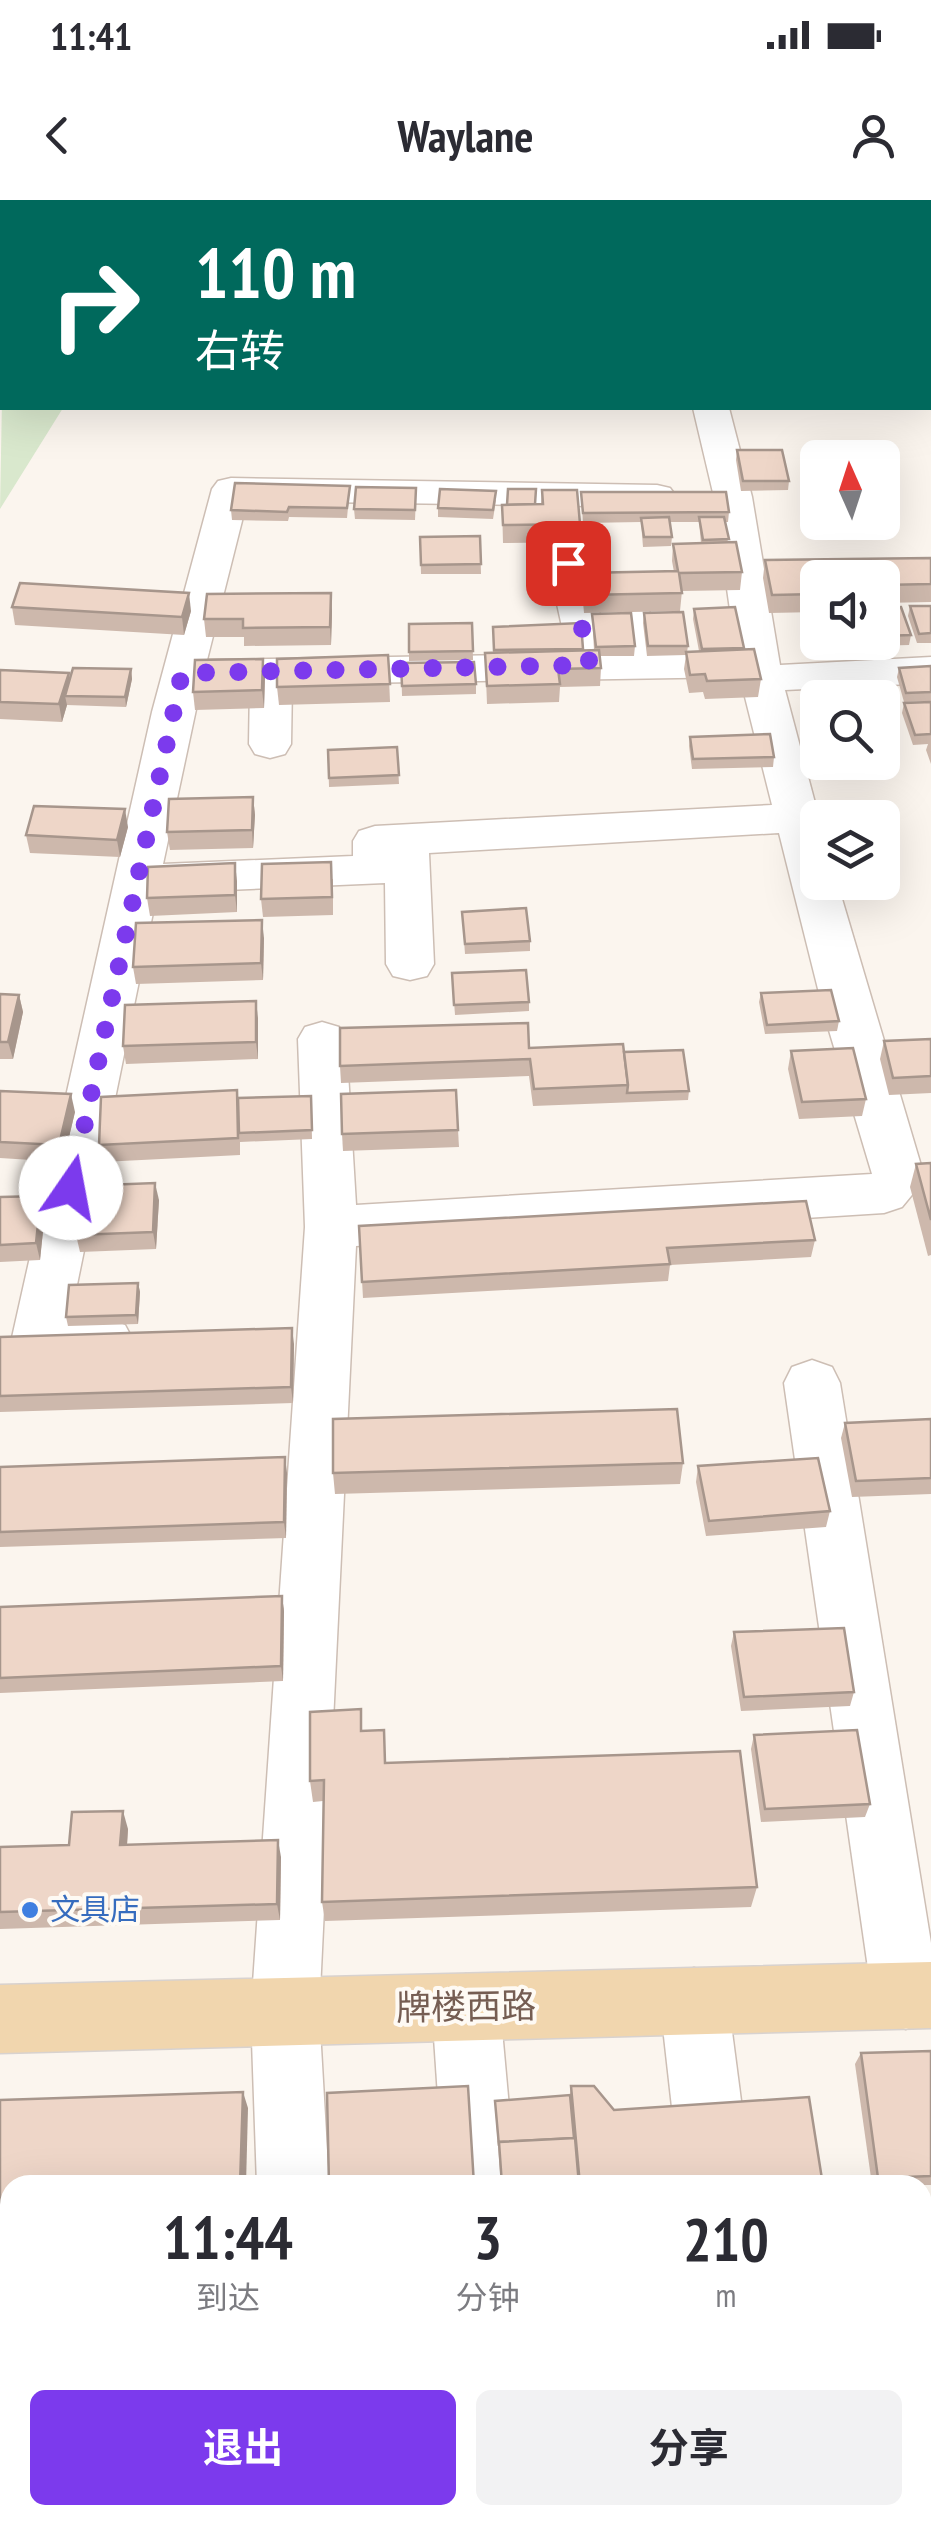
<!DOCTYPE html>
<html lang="zh">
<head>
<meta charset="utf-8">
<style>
  body { margin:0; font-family:"PT Sans Narrow","Noto Sans SC",sans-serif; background:#f2f2f3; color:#2b2b33; height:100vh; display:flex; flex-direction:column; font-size:38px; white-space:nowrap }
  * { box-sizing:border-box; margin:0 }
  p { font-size:32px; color:#7c7c81 }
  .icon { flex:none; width:55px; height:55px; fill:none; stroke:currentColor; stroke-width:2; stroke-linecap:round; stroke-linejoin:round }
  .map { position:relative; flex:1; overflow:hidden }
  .panel { position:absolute; left:0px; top:1975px; width:932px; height:350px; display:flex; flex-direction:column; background:#fff; border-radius:30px 30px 0 0; box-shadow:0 10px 40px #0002 }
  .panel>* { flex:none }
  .banner { position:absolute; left:0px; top:0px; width:932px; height:210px; box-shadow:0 10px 40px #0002; background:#00695c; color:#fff; overflow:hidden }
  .needle { width:65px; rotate:357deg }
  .tools { position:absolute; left:800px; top:240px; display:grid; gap:20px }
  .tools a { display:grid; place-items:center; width:100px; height:100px; border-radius:15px; background:#fff; box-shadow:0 10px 40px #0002; font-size:50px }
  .pin { position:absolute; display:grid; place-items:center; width:85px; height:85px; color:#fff; margin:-42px; border-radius:20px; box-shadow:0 5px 15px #0006 }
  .me { position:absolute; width:110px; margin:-55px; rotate:12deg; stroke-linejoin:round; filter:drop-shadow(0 0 8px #0008) }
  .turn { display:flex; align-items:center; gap:35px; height:210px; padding:0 30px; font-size:45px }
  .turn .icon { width:130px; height:130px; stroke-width:2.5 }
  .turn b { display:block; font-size:70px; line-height:85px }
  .eta { display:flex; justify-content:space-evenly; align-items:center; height:170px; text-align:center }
  .eta b { font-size:60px; font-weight:700; line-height:70px }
  .button { display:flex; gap:20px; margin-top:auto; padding:20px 30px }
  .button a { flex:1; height:115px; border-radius:15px; background:#7c3aed; color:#fff; font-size:40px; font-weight:700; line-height:115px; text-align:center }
  .button a+a { background:#f2f2f3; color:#2b2b33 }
  .status { display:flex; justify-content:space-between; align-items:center; height:70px; padding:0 50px; background:#fff; direction:ltr }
  .status svg { height:28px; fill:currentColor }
  header { display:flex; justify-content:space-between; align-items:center; height:130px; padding:0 30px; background:#fff; font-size:45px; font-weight:700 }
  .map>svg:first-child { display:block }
  .green { fill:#d9e8cd }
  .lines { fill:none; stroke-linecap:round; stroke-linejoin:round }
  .minor-casing { stroke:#cdbeb4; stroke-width:3 }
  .major-casing { stroke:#d8d2cf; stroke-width:3 }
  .minor { fill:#fff; fill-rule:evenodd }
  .major { fill:#f1d6ae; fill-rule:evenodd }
  .wall { fill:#cdb8ac }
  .shaded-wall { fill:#a7968c }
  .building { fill:#eed6c8; stroke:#a7968c; stroke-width:2.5 }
  .route { stroke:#7c3aed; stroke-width:18; stroke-dasharray:0 32.4 }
  .shop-dot { fill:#3f7fe0; stroke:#fefaf4; stroke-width:4 }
  .labels { text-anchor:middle; stroke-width:8; stroke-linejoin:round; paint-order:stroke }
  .shop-label { font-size:30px; fill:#366cbe; stroke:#fefaf4; text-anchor:start }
  .near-street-label { font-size:35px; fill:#755d52; stroke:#fefaf4 }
</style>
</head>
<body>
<div class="status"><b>11:41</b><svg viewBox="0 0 49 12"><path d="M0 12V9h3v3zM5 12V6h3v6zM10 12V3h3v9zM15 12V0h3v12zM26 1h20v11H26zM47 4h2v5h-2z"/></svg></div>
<header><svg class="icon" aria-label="back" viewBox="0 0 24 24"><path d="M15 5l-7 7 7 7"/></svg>Waylane<svg class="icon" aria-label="person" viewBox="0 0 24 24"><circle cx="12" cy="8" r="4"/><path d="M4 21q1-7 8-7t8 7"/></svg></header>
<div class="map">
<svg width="931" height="2325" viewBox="0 0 931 2325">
  <rect width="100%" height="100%" fill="#fbf5ee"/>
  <!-- green -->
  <path class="green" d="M2 199V208H63L0 309Z"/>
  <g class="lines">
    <!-- minor casing -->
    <g class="minor-casing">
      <g id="minor">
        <rect x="930" y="5" width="1" height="20"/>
        <path d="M693 208H729L752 297 780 465 931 457V483L785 490 819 618 818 682H837L925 979 902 1007 884 1013 356 1046 319 1812 329 1985H257L251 1812 305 1027 298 839 305 827 322 822 339 827 346 839 356 1005 872 974 825 817 779 633 429 653 434 764 427 776 410 780 393 776 386 764 385 683 157 693 70 1119 106 1118 125 1125 133 1140 125 1155C93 1166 51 1168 19 1158L11 1142 152 512 212 289 218 281 231 278 657 285 670 288 676 296 670 304 657 307 247 301 207 460 568 454 548 363 554 355H582L588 363 609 454H620L615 419 621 410 635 407 649 410 661 453 736 452 714 297ZM740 477 772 605 375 626 359 631 353 641V656L163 664 201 486 250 485 249 544 255 554 270 558 285 554 291 544 292 484Z"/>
        <path d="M812 1160 832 1167 840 1183 931 1743V1817L906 1829 882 1820 872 1796 784 1183 792 1167Z"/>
        <path d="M694 1768 718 1777 728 1801 743 1916 733 1941 708 1951 683 1941 673 1916 660 1801 670 1777Z"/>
        <path d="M466 1774 490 1784 500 1808 516 1985H444L432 1808 442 1784Z"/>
        <path d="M267 2315H345L346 2325H268Z"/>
      </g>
    </g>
    <!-- major casing -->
    <g class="major-casing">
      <path id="major" d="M931 1762V1828L0 1853V1785Z"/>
    </g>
    <!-- minor -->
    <use href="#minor" class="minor"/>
    <!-- major -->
    <use href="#major" class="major"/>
  </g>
  <!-- wall -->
  <g class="wall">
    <path d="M649 0H762L761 2H649Z"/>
    <path d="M737 250 789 281 788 290 741 291 736 260Z"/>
    <path d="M350 286 347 318 289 317 288 321 232 320 231 310Z"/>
    <path d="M542 290 580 324V342L503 343 502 305 541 304Z"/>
    <path d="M581 292 729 312 728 322H725L728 343 742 372 740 390 682 391 680 411 584 413 582 391 583 373 674 372 672 361 673 344 701 343 699 322H670L672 337 671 346 643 347 641 322 583 323Z"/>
    <path d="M416 297 415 320 355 319 354 309Z"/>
    <path d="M496 300 493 319 438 317V308Z"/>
    <path d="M480 336 481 374H421L420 337Z"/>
    <path d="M931 358V402L882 403V378H818V412L769 413 763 378 765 360Z"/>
    <path d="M910 406H931V443H917L908 416Z"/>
    <path d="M12 407 191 411 184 435 15 425Z"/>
    <path d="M882 408 911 435 909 445 872 446 870 442H882Z"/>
    <path d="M694 409 744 448 761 479 758 497 705 499 703 492 689 493 684 469 686 455 647 456 643 423 644 413 688 446 687 452 699 451 693 419Z"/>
    <path d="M332 411 331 445 244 446V437H206L204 419Z"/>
    <path d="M592 414 635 446 634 456H600L601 468 600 486 560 487 559 502 487 504 485 453H493V427L581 423 583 450H594Z"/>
    <path d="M472 423 473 460 409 461V424Z"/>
    <path d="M388 455 390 502 279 505 277 487Z"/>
    <path d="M263 459 265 477 264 508 195 510 193 492Z"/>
    <path d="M401 463 476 484V494L402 496Z"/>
    <path d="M931 466V501L904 502 897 477 899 468Z"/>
    <path d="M131 469 132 479 126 507 67 505 62 522 0 519V470L70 480Z"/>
    <path d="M931 502V564L926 550 928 544 913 545 902 513 904 503Z"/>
    <path d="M690 537 774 557 773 567 692 569 689 546Z"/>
    <path d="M397 547 399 584 329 587 328 550Z"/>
    <path d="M253 597 255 615 253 648 170 650 167 632Z"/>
    <path d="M128 627 120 657 30 653 26 635Z"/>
    <path d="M333 679V715L263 717 261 699Z"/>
    <path d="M237 681V712L150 716 147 698Z"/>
    <path d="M462 712 530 741V751L465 754Z"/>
    <path d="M264 738 263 780 136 784 133 767Z"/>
    <path d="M452 773 529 802V811L455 815Z"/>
    <path d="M761 793 839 821 837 831 765 834 759 802Z"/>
    <path d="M0 794 19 795 23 812 13 859H0Z"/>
    <path d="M258 818V859L126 864 123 846Z"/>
    <path d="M931 839V893L889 895 880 859 884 841Z"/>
    <path d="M529 848 624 852 689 891 688 900 533 906 529 876 341 883 340 866Z"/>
    <path d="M791 851 866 899 862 916 799 919 788 869Z"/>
    <path d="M0 891 75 912 63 962 0 958Z"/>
    <path d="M311 896 312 939 240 942V940V955L102 962 99 945 238 898Z"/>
    <path d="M458 930 459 947 343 951 342 934Z"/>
    <path d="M931 963V1055L928 1056 910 987 916 964Z"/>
    <path d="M0 997 45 1012 40 1060 0 1062Z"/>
    <path d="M159 1000 156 1049 80 1052 76 1035Z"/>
    <path d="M359 1026 815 1040 811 1057 670 1065 668 1081 363 1098Z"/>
    <path d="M138 1083 140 1092 138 1124 68 1126 66 1117Z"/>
    <path d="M0 1137 294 1144 293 1203 0 1212Z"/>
    <path d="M931 1219V1294L852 1297 841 1238 845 1223Z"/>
    <path d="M683 1263 680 1284 335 1294 333 1273Z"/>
    <path d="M698 1266 830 1311 826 1327 706 1336 696 1282Z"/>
    <path d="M0 1267 287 1273 286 1338 0 1347Z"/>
    <path d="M282 1396 284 1411 283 1481 0 1493V1407Z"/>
    <path d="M734 1432 854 1492 850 1506 741 1511 731 1446Z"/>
    <path d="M363 1531 386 1563 757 1687 751 1707 325 1721 322 1702 323 1601 313 1602 310 1581Z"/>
    <path d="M754 1535 870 1604 865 1617 761 1622 751 1549Z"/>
    <path d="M128 1629 127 1644 281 1657 280 1720 0 1729V1647L69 1645Z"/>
    <path d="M931 1851V1985H872L855 1864 861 1853Z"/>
    <path d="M571 1886 614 1910 822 1979 819 1985H501L495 1907 570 1895Z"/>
    <path d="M0 1900 248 1908 10 1985V2082L0 2083Z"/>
  </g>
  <!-- shaded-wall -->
  <g class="shaded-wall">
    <path d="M189 393 191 411 184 435 182 417Z"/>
    <path d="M331 393 332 411 331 445 330 427Z"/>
    <path d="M263 459 265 477 264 508 262 490Z"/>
    <path d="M131 469 132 479 126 507 125 497Z"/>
    <path d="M69 473 72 491 65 496 67 505 62 522 59 504Z"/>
    <path d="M253 597 255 615 253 648 252 630Z"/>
    <path d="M125 609 128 627 120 657 117 640Z"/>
    <path d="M235 663 237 681V712L235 695Z"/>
    <path d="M262 720 264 738 263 780 261 763Z"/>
    <path d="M19 795 23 812 13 859 8 842Z"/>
    <path d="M256 801 258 818V859L256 842Z"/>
    <path d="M71 894 75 912 63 962 59 945Z"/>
    <path d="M155 983 159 1000 156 1049 153 1032Z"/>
    <path d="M41 996 45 1012 40 1060 36 1043Z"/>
    <path d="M138 1083 140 1092 138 1124 136 1115Z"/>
    <path d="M292 1128 294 1144 293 1203 291 1187Z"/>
    <path d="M285 1257 287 1273 286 1338 284 1322Z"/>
    <path d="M282 1396 284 1411 283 1481 281 1466Z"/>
    <path d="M123 1611 128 1629 126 1662 120 1645Z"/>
    <path d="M278 1640 281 1657 280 1720 277 1704Z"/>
    <path d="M243 1892 248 1908 246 1985H240Z"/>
    <rect x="272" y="2315" width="5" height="10"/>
  </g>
  <!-- building -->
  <g class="building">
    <path d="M716 1 760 2H716Z"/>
    <rect x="930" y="25" width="1" height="38"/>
    <rect x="930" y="103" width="1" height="48"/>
    <path d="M737 250H782L789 281H743Z"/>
    <path d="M235 283 350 286 347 308 289 307 287 312 231 310Z"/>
    <path d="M356 287 416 288 415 310 354 309Z"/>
    <path d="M440 289 496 291 493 310 438 308Z"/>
    <path d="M508 289H536L535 304 507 305Z"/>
    <path d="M542 290H577L580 324 503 325 502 305 543 304Z"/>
    <path d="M581 292H726L729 312 583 313Z"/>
    <path d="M669 317 672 337H644L641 318Z"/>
    <path d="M699 317H724L729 339 703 340Z"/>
    <path d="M480 336 481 364 421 365 420 337Z"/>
    <path d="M736 342 742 372 679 373 682 393 585 395 583 373 678 371 673 344Z"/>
    <path d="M931 358V384L882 385V378H818V394L772 395 765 360Z"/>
    <path d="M20 383 189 393 182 417 12 407Z"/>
    <path d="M331 393 330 427 243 428V419H204L207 394Z"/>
    <path d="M910 406H931V433L919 434Z"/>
    <path d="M735 407 744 448 702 449 694 409Z"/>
    <path d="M901 407 911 435 882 436V408Z"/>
    <path d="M683 412 688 446H648L644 413Z"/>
    <path d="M631 413 635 446 596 447 592 414Z"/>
    <path d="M472 423 473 451 409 452V424Z"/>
    <path d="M581 423 583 449 494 450 493 427Z"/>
    <path d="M754 449 761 479 707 481 705 474 690 475 686 452Z"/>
    <path d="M599 450 601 468 558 469 560 484 487 486 485 453Z"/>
    <path d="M388 455 390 484 277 487V459Z"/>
    <path d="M263 459 262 490 193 492 195 460Z"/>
    <path d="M474 462 476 484 402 486 401 463Z"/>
    <path d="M931 466V492L906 493 899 468Z"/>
    <path d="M73 468 131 469 125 497 65 496Z"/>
    <path d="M0 470 69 473 59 504 0 502Z"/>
    <path d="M931 502V534L915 535 904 503Z"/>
    <path d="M770 534 774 557 693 559 690 537Z"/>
    <path d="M397 547 399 575 329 578 328 550Z"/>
    <path d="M253 597 252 630 167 632 169 599Z"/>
    <path d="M34 606 125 609 117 640 26 635Z"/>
    <path d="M331 662 332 697 261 699 262 664Z"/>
    <path d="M235 663V695L147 698 148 667Z"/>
    <path d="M526 708 530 741 465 744 462 712Z"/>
    <path d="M262 720 261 763 133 767 136 723Z"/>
    <path d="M526 770 529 802 454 805 452 773Z"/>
    <path d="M831 790 839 821 767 825 761 793Z"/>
    <path d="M0 794 19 795 8 842H0Z"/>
    <path d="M256 801V842L123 846 125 805Z"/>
    <path d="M528 823 529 848 623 844 628 885 534 889 530 859 340 866V828Z"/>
    <path d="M931 839V876L893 878 884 841Z"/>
    <path d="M853 848 866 899 802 902 791 851Z"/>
    <path d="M683 850 689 891 627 893 628 885 624 852Z"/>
    <path d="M237 890 238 938 99 945 101 897Z"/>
    <path d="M456 890 458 930 342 934 341 894Z"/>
    <path d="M0 891 71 894 59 945 0 942Z"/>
    <path d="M311 896 312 930 239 933 238 898Z"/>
    <path d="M931 963V1020L916 964Z"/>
    <path d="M155 983 153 1032 76 1035 80 986Z"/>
    <path d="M41 996 36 1043 0 1045V997Z"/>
    <path d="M806 1001 815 1040 667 1048 670 1064 362 1082 359 1026Z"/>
    <path d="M138 1083 136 1115 66 1117 69 1085Z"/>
    <path d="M292 1128 291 1187 0 1196V1137Z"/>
    <path d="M677 1209 683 1263 333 1273V1219Z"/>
    <path d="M931 1219V1278L856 1281 845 1223Z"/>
    <path d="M285 1257 284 1322 0 1332V1267Z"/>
    <path d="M818 1258 830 1311 709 1321 698 1266Z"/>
    <path d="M282 1396 281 1466 0 1478V1407Z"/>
    <path d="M844 1428 854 1492 744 1497 734 1432Z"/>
    <path d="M361 1509V1531L384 1530 385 1563 740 1551 757 1687 322 1702 324 1580 310 1581V1512Z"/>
    <path d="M857 1530 870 1604 765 1609 754 1535Z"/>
    <path d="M123 1611 120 1645 278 1640 277 1704 0 1712V1647L69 1645 72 1612Z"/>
    <path d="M931 1851V1976L878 1978 861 1853Z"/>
    <path d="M468 1886 474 1985H329L327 1893Z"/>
    <path d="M571 1886H594L614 1910 809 1897 822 1979 799 1980 800 1985H580Z"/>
    <path d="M243 1892 240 1985H10V2069H0V1900Z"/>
    <path d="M570 1895 574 1938 499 1942V1946L495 1901Z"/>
    <path d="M575 1938 579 1985H502L499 1942Z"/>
    <path d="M96 2315H272V2325H95Z"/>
    <path d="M333 2315H761L762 2325H333Z"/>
  </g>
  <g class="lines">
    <!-- route -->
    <path class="route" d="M71 988 182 473 590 465 568 363"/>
  </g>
  <!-- markers -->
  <circle class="shop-dot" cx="30" cy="1710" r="10"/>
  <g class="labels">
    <!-- shop labels -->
    <g class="shop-label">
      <text x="50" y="1720">文具店</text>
    </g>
    <!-- near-street labels -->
    <g class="near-street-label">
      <text transform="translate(466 1807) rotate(-1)" y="12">牌楼西路</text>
    </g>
  </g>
</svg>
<div class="tools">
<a><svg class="needle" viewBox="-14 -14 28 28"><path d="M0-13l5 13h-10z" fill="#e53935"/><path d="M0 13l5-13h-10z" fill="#7c7c81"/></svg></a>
<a><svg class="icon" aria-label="sound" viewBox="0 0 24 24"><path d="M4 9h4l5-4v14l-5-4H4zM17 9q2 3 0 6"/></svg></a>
<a><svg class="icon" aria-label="search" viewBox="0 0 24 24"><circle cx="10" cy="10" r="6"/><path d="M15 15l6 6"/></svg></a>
<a><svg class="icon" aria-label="layers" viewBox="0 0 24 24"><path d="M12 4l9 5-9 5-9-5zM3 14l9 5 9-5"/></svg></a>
</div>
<div class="pin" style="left:568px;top:363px;background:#d93025"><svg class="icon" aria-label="arrive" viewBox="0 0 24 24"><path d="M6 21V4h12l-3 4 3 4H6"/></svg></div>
<svg class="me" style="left:71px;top:988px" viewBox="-20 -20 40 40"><circle r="19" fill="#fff"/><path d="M0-13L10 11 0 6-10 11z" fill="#7c3aed"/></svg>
<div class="banner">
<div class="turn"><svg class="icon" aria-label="right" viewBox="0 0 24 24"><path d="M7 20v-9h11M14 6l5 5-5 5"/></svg><div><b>110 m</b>右转</div></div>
</div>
<section class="panel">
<div class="eta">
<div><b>11:44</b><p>到达</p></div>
<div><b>3</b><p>分钟</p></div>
<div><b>210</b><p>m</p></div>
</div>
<div class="button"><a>退出</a><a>分享</a></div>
</section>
</div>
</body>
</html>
